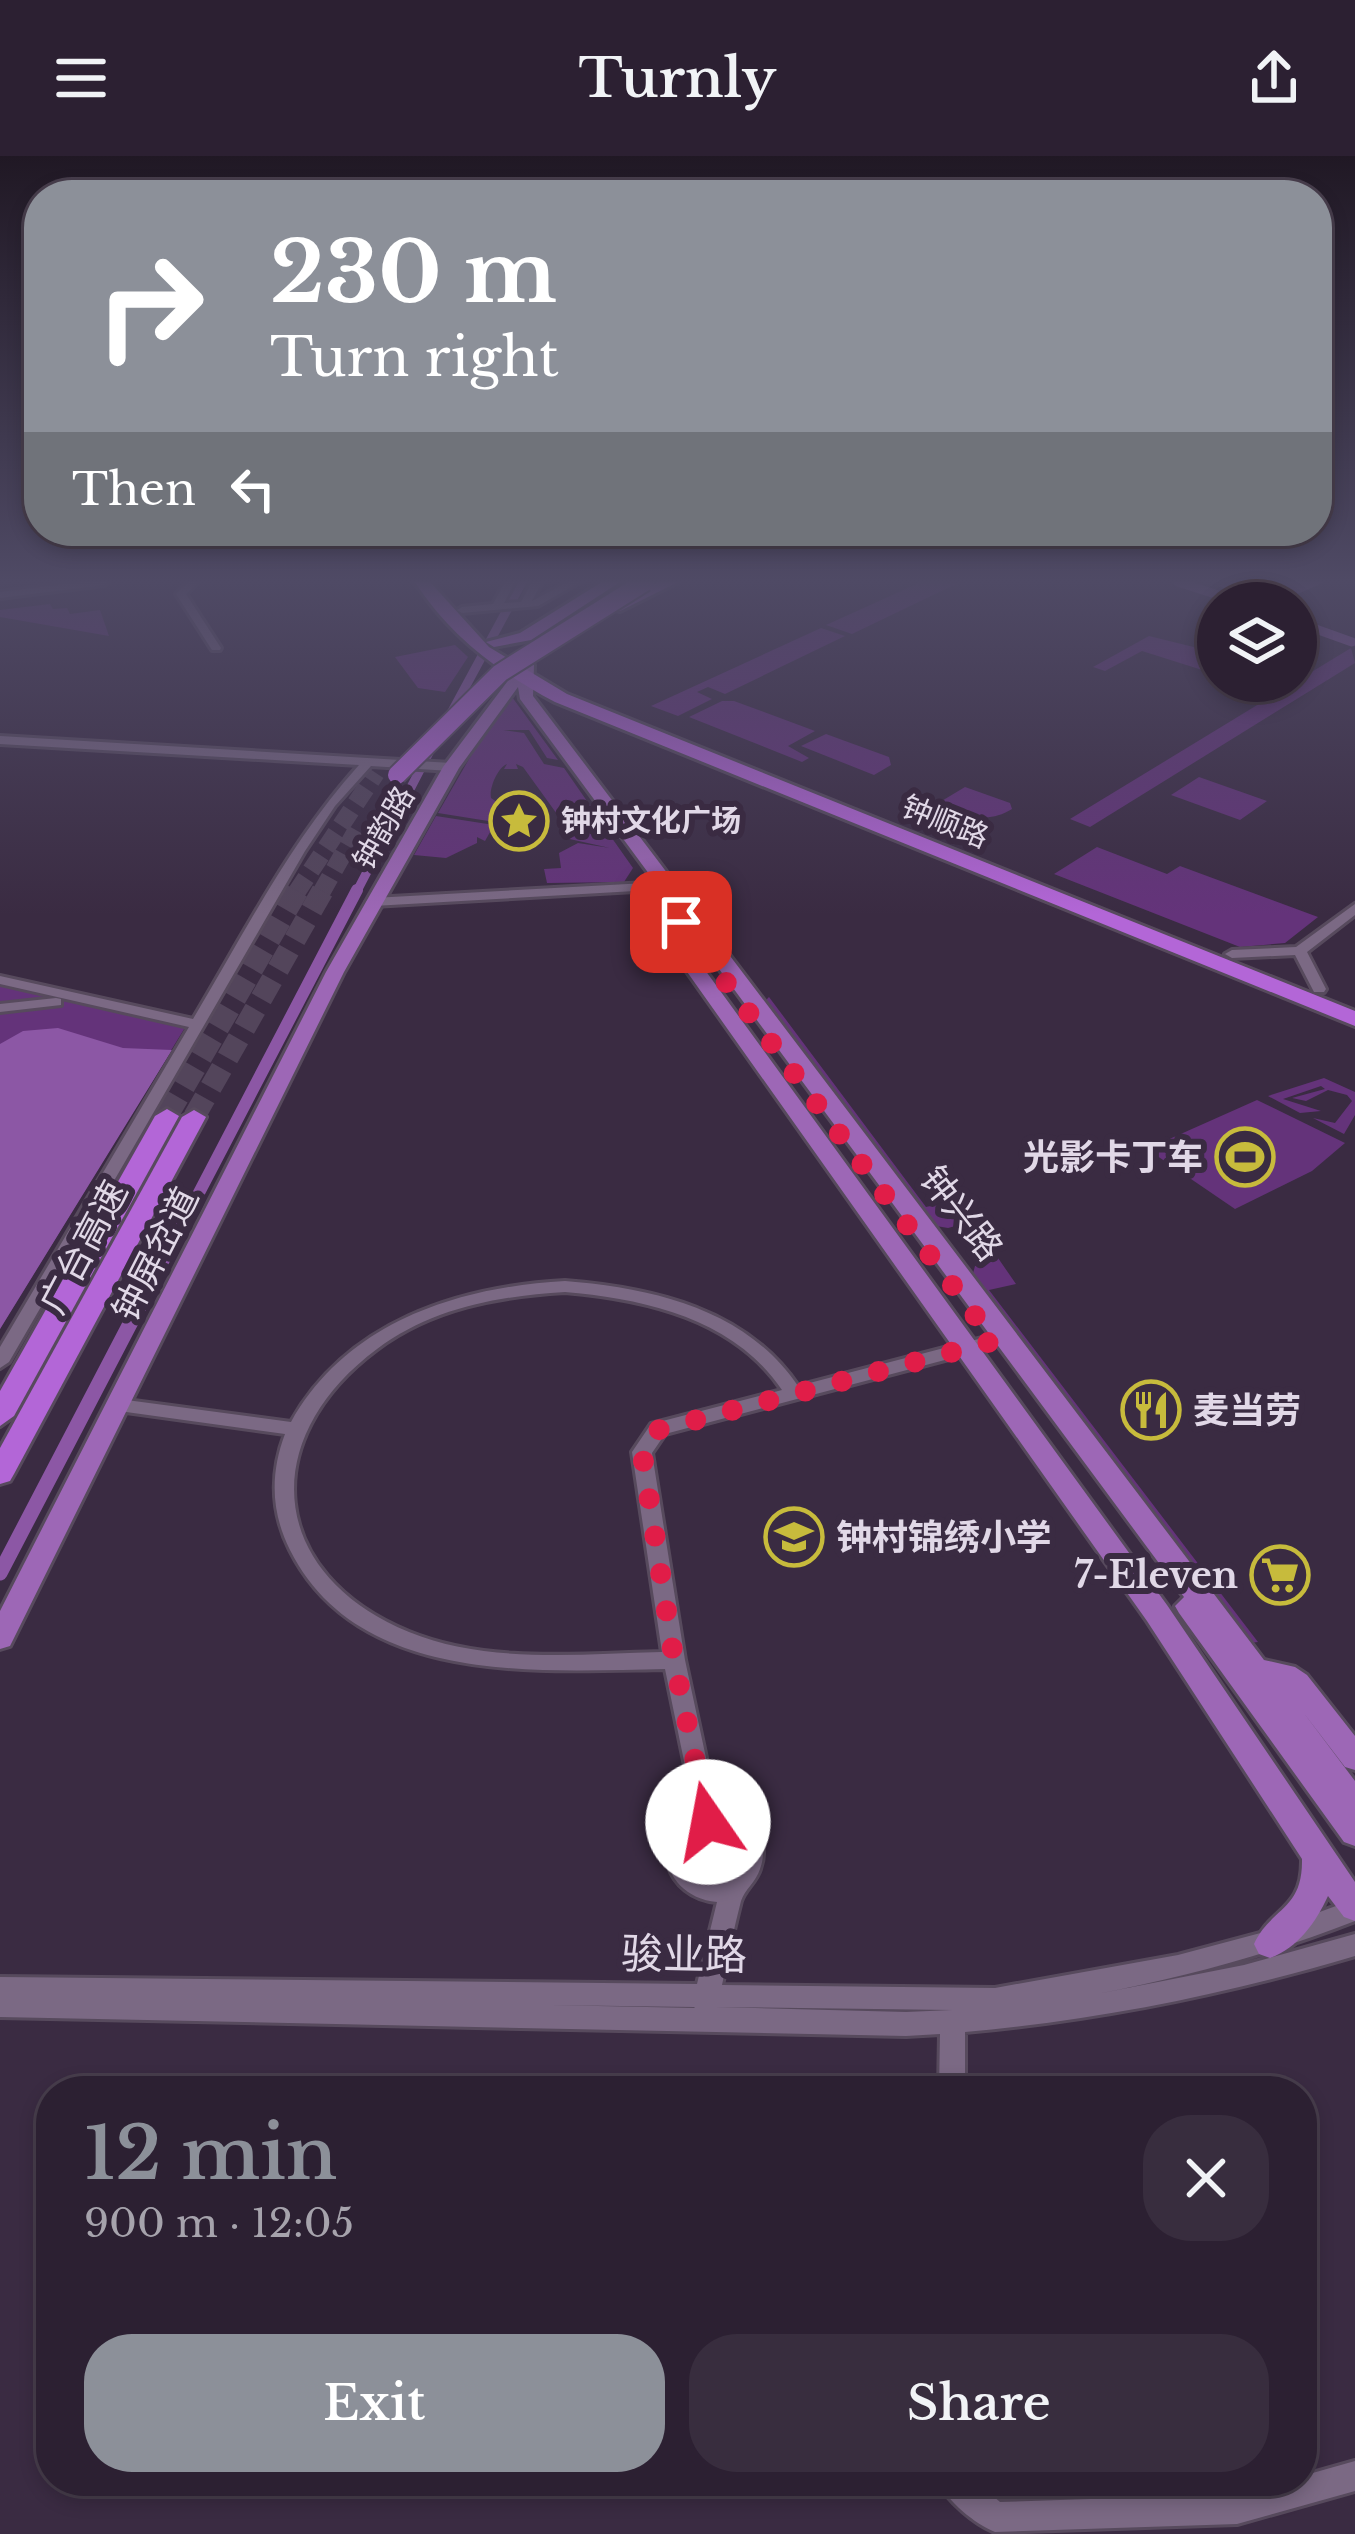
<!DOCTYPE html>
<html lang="en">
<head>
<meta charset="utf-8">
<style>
  body { margin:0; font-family:"Libre Baskerville","Noto Sans SC",serif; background:#382d3e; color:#f1f3f6; height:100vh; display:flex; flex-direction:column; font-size:45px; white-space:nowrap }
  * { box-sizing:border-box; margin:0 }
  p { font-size:39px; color:#a6a3ac }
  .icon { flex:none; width:66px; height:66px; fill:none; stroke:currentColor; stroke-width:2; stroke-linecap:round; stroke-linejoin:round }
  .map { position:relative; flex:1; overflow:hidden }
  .sheet { position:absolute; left:36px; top:1920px; width:1281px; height:420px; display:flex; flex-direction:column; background:#2c2032; border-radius:48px; box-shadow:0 6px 18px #0003,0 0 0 3px #483e4d }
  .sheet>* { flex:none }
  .top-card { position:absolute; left:24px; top:24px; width:1308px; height:366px; border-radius:48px; box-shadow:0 6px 18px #0003,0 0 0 3px #483e4d; background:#8c9099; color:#fff; overflow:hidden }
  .controls { position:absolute; left:1197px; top:426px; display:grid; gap:24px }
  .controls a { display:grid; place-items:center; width:120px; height:120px; border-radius:50%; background:#2c2032; box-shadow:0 6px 18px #0003,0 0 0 3px #483e4d; font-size:60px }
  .pin { position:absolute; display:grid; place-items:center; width:102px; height:102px; color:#fff; margin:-51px; border-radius:24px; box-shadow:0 6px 18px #0006 }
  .me { position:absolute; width:132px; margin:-66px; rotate:348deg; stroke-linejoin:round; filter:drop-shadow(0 0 9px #0008) }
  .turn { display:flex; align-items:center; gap:42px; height:252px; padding:0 48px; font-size:54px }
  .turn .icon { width:156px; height:156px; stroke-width:2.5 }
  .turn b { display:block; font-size:84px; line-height:102px }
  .then { display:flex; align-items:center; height:114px; padding:0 48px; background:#0003; gap:24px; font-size:45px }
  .round { display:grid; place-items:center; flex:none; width:126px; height:126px; border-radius:48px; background:#382d3e }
  .summary { display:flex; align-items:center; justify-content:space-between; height:204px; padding:0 48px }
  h1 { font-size:72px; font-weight:600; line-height:90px; color:#8c9099 }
  .button { display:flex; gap:24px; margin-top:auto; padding:24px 48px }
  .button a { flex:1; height:138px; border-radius:48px; background:#8c9099; color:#fff; font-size:48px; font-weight:600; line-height:138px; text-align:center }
  .button a+a { background:#382d3e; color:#f1f3f6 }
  header { display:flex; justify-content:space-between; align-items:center; height:156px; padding:0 48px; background:#2c2032; font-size:54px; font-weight:600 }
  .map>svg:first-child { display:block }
  .green { fill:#64337a }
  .water { fill:#8c57a5 }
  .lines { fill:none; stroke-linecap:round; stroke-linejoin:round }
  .canal-far2 { stroke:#8c57a5; stroke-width:9 }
  .canal-far1 { stroke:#8c57a5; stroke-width:12 }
  .canal { stroke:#8c57a5; stroke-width:15 }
  .highway-tunnel-far1 { stroke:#53455b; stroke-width:18; stroke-dasharray:18 9; stroke-linecap:butt }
  .highway-tunnel { stroke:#53455b; stroke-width:22; stroke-dasharray:22 12; stroke-linecap:butt }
  .minor-casing { stroke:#574a5d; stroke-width:6 }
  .major-casing { stroke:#574a5d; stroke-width:6 }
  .highway-casing { stroke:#574a5d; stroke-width:6 }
  .minor { fill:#7b6984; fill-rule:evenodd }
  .major { fill:#9d67b6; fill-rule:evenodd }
  .highway { fill:#b366d7; fill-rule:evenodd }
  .highway-bridge-casing { stroke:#574a5d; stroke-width:22; stroke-linecap:butt }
  .highway-bridge { stroke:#b366d7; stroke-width:18 }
  .route { stroke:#e11d48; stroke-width:21; stroke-dasharray:0 37.8 }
  .labels { text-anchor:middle; stroke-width:12; stroke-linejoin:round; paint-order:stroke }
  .far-poi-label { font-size:30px; font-weight:bold; fill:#e1d8e7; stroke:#3a2b42; text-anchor:start }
  .far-street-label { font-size:30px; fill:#e1d8e7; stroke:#3a2b42 }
  .poi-label { font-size:36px; font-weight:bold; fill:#e1d8e7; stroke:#3a2b42; text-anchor:end }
  .street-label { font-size:36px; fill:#e1d8e7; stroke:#3a2b42 }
  .near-street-label { font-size:42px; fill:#e1d8e7; stroke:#3a2b42 }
</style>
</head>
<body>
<header><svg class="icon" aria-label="menu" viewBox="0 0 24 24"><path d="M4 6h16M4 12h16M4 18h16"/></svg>Turnly<svg class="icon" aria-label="share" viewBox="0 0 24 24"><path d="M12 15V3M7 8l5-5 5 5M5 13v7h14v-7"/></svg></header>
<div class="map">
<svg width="1355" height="2378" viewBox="0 0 1355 2378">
  <rect width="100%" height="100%" fill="#3a2b42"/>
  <!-- green -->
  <g class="green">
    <path d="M921 426 958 427 852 478 826 469Z"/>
    <path d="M50 448 53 453 67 452 70 458 100 454 109 480 0 461V454Z"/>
    <path d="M821 472 845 480 725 538 708 531 697 536 712 543 678 560 651 550Z"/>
    <path d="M1149 480 1218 497V519L1142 495 1105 515 1093 511Z"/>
    <path d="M455 489 468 501 445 536 418 532 395 501Z"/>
    <path d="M1351 492 1355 507 1090 671 1070 663Z"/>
    <path d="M512 541 558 604 547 602 529 574H503L524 577 544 608 564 612 598 661 562 665 523 611 516 608 518 613H504L507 608C498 611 489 632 491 642L513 657 507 668 438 657 484 577Z"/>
    <path d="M722 545H734L815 575 788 590 809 602 802 606 689 561Z"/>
    <path d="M826 578 889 601 891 609 874 619 801 590Z"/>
    <path d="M1199 621 1267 645 1240 664 1171 639Z"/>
    <path d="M965 631 1010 647 1012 653C986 669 966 659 940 646Z"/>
    <path d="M436 660 494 669 485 685 477 681V687L446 702 414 699Z"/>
    <path d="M602 668 633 712 624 726 547 727 544 713 561 712 559 697 578 687 610 692 565 682 573 673Z"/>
    <path d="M1097 691 1167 718 1180 710 1318 761 1285 787 1240 791 1054 718Z"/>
    <path d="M0 827 186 870 0 1173Z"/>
    <path d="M769 841 926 1051 952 1045 967 1067 948 1072 930 1069 763 847Z"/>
    <path d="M1324 922 1355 936V959L1344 978 1313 962 1335 967 1352 945 1347 939 1328 934 1306 945 1292 942 1325 933 1321 930 1283 943 1321 955 1300 957 1268 940Z"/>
    <path d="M1257 944 1345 987 1312 1015 1235 1053 1147 993Z"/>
    <path d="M998 1102 1016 1128 989 1134 1258 1486 1250 1487 972 1121 975 1110Z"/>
  </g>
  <!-- water -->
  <g class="water">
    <path d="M1229 426H1324C1271 451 1273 448 1218 430Z"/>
    <path d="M58 872 123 892 172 894 0 1173V888L23 875Z"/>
  </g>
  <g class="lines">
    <!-- canal-far2 -->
    <g class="canal-far2">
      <path d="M1178 426 1243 447"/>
      <path d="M1296 466 1352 486"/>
      <path d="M448 563 522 426"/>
      <path d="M356 737 434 587"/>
    </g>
    <!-- canal-far1 -->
    <path class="canal-far1" d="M143 1144 357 734"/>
    <!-- canal -->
    <path class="canal" d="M0 1417 144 1141"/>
    <!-- highway-tunnel-far1 -->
    <g class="highway-tunnel-far1">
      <path d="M296 737 376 617"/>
      <path d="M321 737 359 670"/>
    </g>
    <!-- highway-tunnel -->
    <g class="highway-tunnel">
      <path d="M167 960 298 734"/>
      <path d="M194 961 323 734"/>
    </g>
    <!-- minor casing -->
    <g class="minor-casing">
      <g id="minor">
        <path d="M82 426H109L104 429 0 442V436Z"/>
        <path d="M188 426H198L186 438 221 492 220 494H212L176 438Z"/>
        <path d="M505 426H515L504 447 521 446 532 426H542L532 445 568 426H580L538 450 462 457 457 454 462 451 493 448Z"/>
        <path d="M0 580 451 607 457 611 451 615 371 610 335 650 305 695 9 1206 0 1212V1191L189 871 0 828V820L193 863C245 776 291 684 359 609L0 588Z"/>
        <path d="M665 726 670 727V733L373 750 366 746 373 742Z"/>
        <path d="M1355 748V759L1307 796 1326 833 1324 836H1314L1295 799 1232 802 1225 798 1232 794 1296 791Z"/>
        <path d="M56 842 61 843V849L0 856V848Z"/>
        <path d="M565 1125C653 1132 746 1153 798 1230L994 1179 1003 1185 994 1191 665 1278 652 1297 685 1504 717 1653C745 1658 772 1681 760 1713 756 1726 745 1733 741 1745 734 1772 728 1801 722 1829L995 1832 1178 1799 1268 1775 1355 1743V1765C1271 1798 1186 1821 1097 1838L1244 1809 1355 1778V1800C1227 1838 1099 1864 965 1876V1935H939L940 1878 906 1880 0 1861V1821L697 1828 717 1746C666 1742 646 1682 695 1658L665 1513C538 1515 358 1530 290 1394 271 1356 270 1318 285 1278L119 1255 110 1249 119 1243 291 1266C347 1166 458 1131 565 1125ZM565 1136C646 1143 734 1163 782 1234L651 1268 632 1296 662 1496C580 1498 487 1508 409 1476 268 1418 256 1283 377 1193 432 1152 498 1140 565 1136ZM716 1672C755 1682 741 1733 709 1724 690 1719 682 1690 699 1678 704 1675 711 1674 716 1672ZM549 1849 694 1851 695 1852ZM715 1851 952 1854 906 1856Z"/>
        <path d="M1355 2305V2335L1237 2368 995 2376C975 2368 947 2345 938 2325H976L1000 2346 1237 2338 1284 2325H1302V2320Z"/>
      </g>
    </g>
    <!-- major casing -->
    <g class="major-casing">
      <path id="major" d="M522 506 534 509 533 540 1264 1504 1295 1511 1307 1519 1355 1580V1614L1345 1611 1303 1556 1355 1625V1690L1344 1686 1179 1457 1175 1450 1184 1441 662 736 657 748 1167 1449 1355 1726V1765L1344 1761 1328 1740C1316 1766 1298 1792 1270 1802L1259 1798 1254 1788C1271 1751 1303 1755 1302 1703L1147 1465 639 748 649 727 655 726 520 543 518 531 459 612 344 816 14 1482 10 1490 0 1493V1455L326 816 443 611Z"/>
    </g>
    <!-- highway casing -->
    <g class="highway-casing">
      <g id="highway">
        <path d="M415 426H430L489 491 567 538 1355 855V870L555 546C498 516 450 480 415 426Z"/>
        <path d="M602 426H620L531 484 494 491 486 486 520 477Z"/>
        <path d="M658 426H678L620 455 606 452Z"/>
        <path d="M167 953 179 960 14 1260 0 1270V1235L155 960Z"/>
        <path d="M194 954 206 961 14 1318 10 1325 0 1328V1292L182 961Z"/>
      </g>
    </g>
    <!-- minor -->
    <use href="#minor" class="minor"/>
    <!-- major -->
    <use href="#major" class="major"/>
    <!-- highway -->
    <use href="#highway" class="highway"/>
    <!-- highway-bridge casing -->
    <g class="highway-bridge-casing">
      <path id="highway-bridge" d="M397 619 500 517 645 426"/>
    </g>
    <!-- highway-bridge -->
    <use href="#highway-bridge" class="highway-bridge"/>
  </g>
  <!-- sky -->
  <linearGradient id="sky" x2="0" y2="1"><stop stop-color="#201824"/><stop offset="0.56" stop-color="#4f4a65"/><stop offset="1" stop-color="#4f4a65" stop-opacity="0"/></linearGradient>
  <rect width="1355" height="759" fill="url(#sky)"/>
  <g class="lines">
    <!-- route -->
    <path class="route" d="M681 766 994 1185 658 1274 642 1296 674 1504 708 1666"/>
  </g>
  <!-- icons -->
  <defs>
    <g id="sight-ring" transform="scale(3)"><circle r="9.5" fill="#3a2b42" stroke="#c7bb3c" stroke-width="1.5"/><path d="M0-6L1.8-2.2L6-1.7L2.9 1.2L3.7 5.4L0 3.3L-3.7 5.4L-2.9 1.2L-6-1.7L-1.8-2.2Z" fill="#c7bb3c"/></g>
    <g id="stadium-ring" transform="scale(3)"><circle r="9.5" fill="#3a2b42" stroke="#c7bb3c" stroke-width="1.5"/><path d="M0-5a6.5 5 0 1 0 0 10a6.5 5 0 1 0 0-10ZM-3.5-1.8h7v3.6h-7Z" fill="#c7bb3c"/></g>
    <g id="restaurant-ring" transform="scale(3)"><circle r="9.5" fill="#3a2b42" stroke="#c7bb3c" stroke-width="1.5"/><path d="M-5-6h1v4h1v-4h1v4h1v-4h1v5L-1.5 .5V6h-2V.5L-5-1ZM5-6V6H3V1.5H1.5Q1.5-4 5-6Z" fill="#c7bb3c"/></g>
    <g id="school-ring" transform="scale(3)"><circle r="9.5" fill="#3a2b42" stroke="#c7bb3c" stroke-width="1.5"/><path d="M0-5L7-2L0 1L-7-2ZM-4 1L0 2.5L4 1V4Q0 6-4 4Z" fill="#c7bb3c"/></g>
    <g id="supermarket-ring" transform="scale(3)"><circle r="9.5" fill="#3a2b42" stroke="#c7bb3c" stroke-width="1.5"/><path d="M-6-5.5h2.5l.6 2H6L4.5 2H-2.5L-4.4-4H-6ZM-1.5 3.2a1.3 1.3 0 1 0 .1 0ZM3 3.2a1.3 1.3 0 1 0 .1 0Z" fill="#c7bb3c"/></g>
  </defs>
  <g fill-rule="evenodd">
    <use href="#sight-ring" x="519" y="665"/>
    <use href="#stadium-ring" x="1245" y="1001"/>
    <use href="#restaurant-ring" x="1151" y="1254"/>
    <use href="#school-ring" x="794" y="1381"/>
    <use href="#supermarket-ring" x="1280" y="1419"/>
  </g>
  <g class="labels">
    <!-- far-poi labels -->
    <g class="far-poi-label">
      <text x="561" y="675">钟村文化广场</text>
    </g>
    <!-- far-street labels -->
    <g class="far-street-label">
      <text transform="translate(945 666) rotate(22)" y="10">钟顺路</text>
      <text transform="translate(384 672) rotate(-60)" y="10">钟韵路</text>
    </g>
    <!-- poi labels -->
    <g class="poi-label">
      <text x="1203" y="1014">光影卡丁车</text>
      <text x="1193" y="1267" text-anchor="start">麦当劳</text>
      <text x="836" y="1394" text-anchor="start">钟村锦绣小学</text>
      <text x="1238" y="1432">7-Eleven</text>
    </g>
    <!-- street labels -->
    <g class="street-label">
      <text transform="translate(962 1057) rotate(52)" y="13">钟兴路</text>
      <text transform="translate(83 1091) rotate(-62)" y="13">广台高速</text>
      <text transform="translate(155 1098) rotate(-63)" y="13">钟屏岔道</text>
    </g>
    <!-- near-street labels -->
    <g class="near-street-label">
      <text transform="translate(684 1798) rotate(1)" y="15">骏业路</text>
    </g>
  </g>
</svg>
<div class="controls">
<a><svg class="icon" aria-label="layers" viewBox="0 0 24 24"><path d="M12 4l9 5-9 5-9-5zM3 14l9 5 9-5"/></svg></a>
</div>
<div class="pin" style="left:681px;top:766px;background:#d93025"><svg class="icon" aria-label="arrive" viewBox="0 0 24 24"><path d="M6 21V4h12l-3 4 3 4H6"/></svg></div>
<svg class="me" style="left:708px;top:1666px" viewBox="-20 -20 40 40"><circle r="19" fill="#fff"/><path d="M0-13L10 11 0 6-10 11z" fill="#e11d48"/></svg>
<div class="top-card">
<div class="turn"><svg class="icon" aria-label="right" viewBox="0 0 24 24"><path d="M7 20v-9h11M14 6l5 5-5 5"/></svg><div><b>230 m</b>Turn right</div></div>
<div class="then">Then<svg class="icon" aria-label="left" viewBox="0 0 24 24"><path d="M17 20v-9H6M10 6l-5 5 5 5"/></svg></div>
</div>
<section class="sheet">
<div class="summary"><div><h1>12 min</h1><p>900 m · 12:05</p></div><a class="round"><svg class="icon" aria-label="close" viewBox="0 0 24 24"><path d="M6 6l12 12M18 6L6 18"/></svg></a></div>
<div class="button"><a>Exit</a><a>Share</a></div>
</section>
</div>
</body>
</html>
